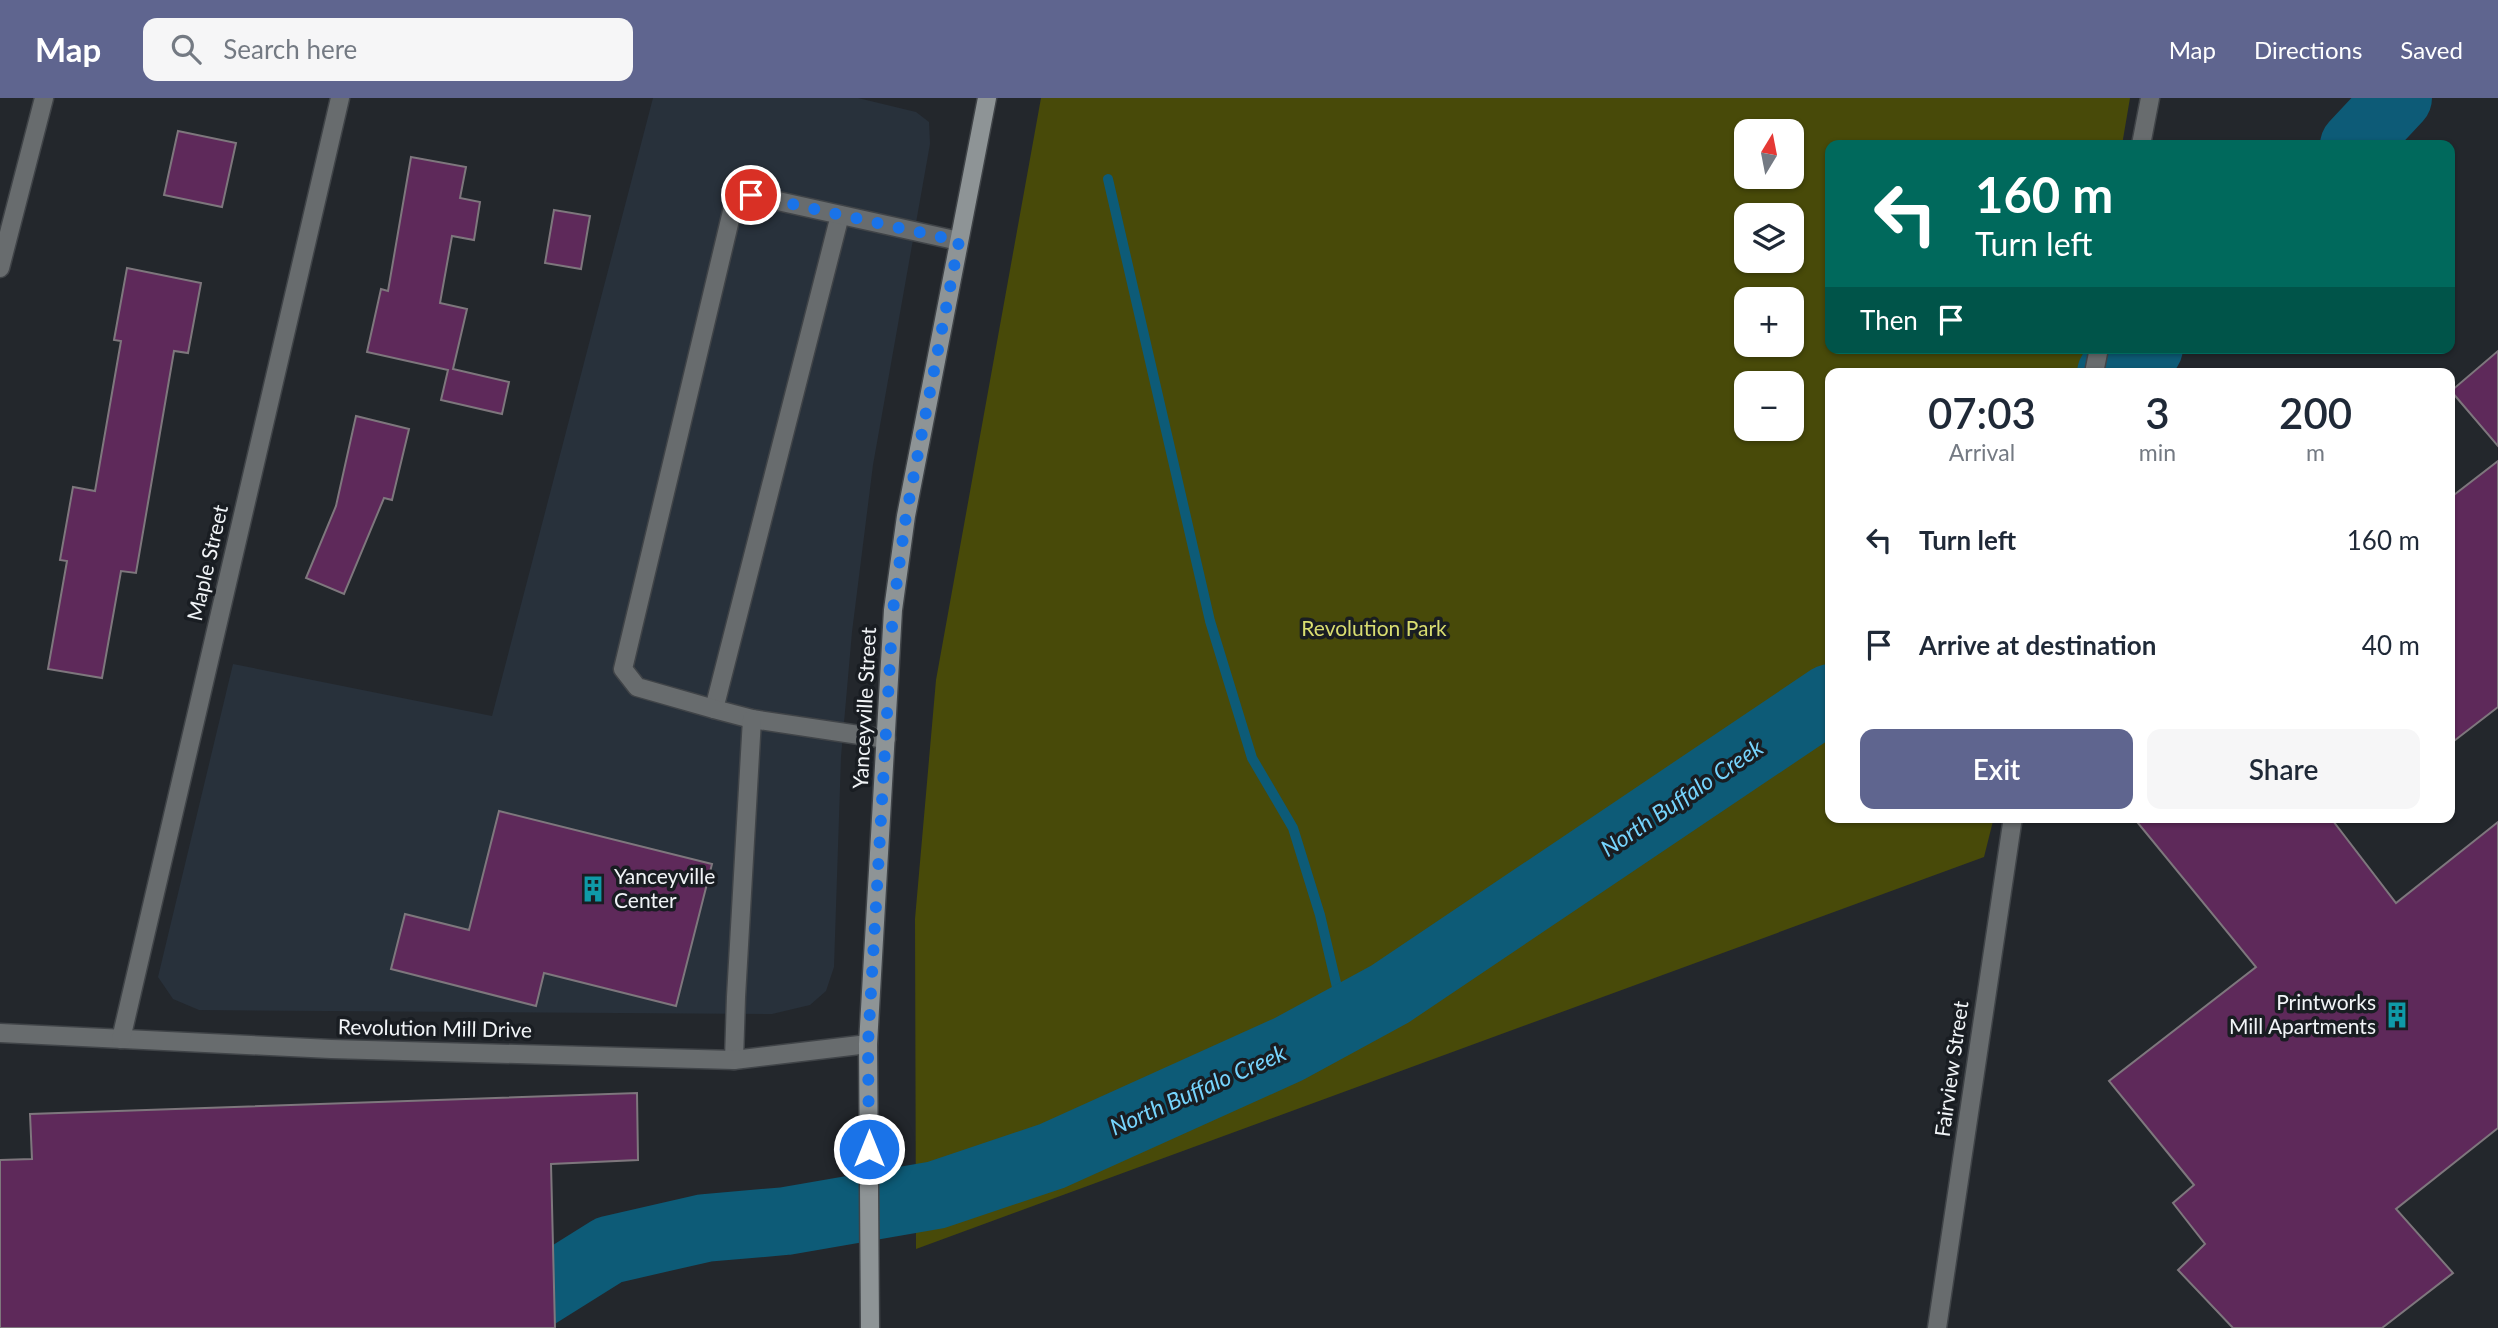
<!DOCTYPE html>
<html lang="en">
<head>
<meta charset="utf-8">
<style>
  body { margin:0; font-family:Lato,sans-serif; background:#f6f6f7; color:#1f2937; height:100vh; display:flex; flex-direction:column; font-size:26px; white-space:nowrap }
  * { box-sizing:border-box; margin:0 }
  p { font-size:23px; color:#747a83 }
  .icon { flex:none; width:38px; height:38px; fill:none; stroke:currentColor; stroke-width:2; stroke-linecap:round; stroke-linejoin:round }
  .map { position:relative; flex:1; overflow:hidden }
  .drawer { position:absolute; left:1825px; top:270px; width:630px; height:455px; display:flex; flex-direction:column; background:#fff; border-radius:14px; box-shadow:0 2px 5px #0004 }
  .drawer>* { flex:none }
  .top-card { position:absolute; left:1825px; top:42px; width:630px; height:214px; border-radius:14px; box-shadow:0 2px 5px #0004; background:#00695c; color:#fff; overflow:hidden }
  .needle { width:46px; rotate:10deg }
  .controls { position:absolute; left:1734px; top:21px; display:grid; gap:14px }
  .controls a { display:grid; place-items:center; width:70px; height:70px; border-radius:14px; background:#fff; box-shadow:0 2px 5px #0004; font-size:35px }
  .pin { position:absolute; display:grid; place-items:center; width:60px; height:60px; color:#fff; margin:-30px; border:4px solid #fff; border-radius:50%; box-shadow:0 2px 7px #0007 }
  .me { position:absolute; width:77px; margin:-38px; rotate:0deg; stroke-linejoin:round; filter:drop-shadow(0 0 5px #0008) }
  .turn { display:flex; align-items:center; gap:24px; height:147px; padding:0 35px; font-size:32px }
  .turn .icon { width:91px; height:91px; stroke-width:2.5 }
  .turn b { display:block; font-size:49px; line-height:60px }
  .then { display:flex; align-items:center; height:66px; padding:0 35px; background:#0003; gap:14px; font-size:26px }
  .eta { display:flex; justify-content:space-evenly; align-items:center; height:119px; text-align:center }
  .eta b { font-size:42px; font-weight:600; line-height:49px }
  .primary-button { display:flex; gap:14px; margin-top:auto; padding:14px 35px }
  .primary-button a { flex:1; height:80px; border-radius:14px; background:#5f658f; color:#fff; font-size:28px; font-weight:600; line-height:80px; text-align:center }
  .primary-button a+a { background:#f6f6f7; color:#1f2937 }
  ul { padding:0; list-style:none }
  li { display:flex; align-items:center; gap:21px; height:105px; padding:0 35px }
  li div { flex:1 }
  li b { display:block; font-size:26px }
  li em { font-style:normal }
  header { display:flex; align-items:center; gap:42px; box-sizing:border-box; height:98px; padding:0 35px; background:#5f658f; color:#fff }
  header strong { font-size:33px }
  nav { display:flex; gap:38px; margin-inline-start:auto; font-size:24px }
  .search { width:490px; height:63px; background:#f6f6f7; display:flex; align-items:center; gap:18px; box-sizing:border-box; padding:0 24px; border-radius:14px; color:#747a83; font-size:26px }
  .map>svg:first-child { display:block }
  .built { fill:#28313b }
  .green { fill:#484a09; fill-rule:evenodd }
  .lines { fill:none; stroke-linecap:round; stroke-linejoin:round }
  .stream { stroke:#0d5b77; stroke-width:10 }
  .river { stroke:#0d5b77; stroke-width:68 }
  .building { fill:#5e295a; stroke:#7e777d; stroke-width:2 }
  .lane-casing { stroke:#404448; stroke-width:21 }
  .street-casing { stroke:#404448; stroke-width:21 }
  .secondary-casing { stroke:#404448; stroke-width:21 }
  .lane { stroke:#686c6e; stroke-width:18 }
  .street { stroke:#686c6e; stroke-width:18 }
  .secondary { stroke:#8e9496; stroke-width:18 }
  .route { stroke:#1a73e8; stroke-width:12; stroke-dasharray:0 21.6 }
  .labels { text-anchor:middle; stroke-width:7; stroke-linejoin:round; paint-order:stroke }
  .street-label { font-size:21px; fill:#f1f4f7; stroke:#191d22 }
  .park-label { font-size:21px; fill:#d9dd70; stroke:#191d22 }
  .poi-label { font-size:21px; fill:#f1f4f7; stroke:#191d22; text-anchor:start }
  .water-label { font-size:23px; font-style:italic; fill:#76d4fd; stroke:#191d22 }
</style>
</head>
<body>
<header>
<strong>Map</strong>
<div class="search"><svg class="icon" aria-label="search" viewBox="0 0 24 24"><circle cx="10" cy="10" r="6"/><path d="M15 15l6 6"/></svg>Search here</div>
<nav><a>Map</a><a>Directions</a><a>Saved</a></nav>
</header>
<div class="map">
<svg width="2498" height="1230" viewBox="0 0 2498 1230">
  <rect width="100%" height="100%" fill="#23272c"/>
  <!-- built -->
  <path class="built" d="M653 0H858L916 14 929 24 930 46 873 367 852 534 841 659 834 869 826 893 810 907 772 916 199 912 173 901 158 879 233 566 492 618Z"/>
  <!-- green -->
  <path class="green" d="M1041 0H2130L2122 47H1830V250H2089L2085 275H1830V719H1994L1984 759 916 1151 915 821 936 582ZM1792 33V79H1746V33ZM1792 117V163H1746V117ZM1746 201H1792V247H1746ZM1746 285H1792V331H1746Z"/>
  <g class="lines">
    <!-- stream -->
    <path class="stream" d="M1108 81 1210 523 1252 660 1293 730 1320 817 1344 919"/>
    <!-- river -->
    <g class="river">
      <path d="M2354 47 2398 0"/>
      <path d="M2111 275 2149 250"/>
      <path d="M504 1230 529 1202 609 1152 705 1130 786 1123 936 1097 1052 1058 1289 951 1390 896 1830 600"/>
    </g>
  </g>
  <!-- building -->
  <g class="building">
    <path d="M178 33 236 45 222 109 164 97Z"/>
    <path d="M411 59 466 69 460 100 480 104 474 142 452 138 440 205 467 211 453 271 509 284 502 316 441 302 448 272 367 254 381 191 388 193Z"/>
    <path d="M554 112 590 118 581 171 545 165Z"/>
    <path d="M127 170 201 185 188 255 174 253 136 475 121 473 102 580 48 571 67 463 60 462 73 389 95 393 121 243 114 242Z"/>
    <path d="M2498 253V348L2451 293Z"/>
    <path d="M356 318 409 331 392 402 384 400 344 496 306 480 336 408Z"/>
    <path d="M2498 363V609L2450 646V400Z"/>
    <path d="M499 713 712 766 676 908 544 875 536 908 391 871 405 816 469 832Z"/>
    <path d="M2133 719H2330L2396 805 2498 724V1030L2396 1111 2453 1175 2382 1230H2233L2178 1172 2205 1146 2173 1105 2194 1087 2109 983 2256 869Z"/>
    <path d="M637 995 638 1062 551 1066 555 1230H0V1062L32 1061 30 1016Z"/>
  </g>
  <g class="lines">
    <!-- lane casing -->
    <g class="lane-casing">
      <g id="lane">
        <path d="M0 170 44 0"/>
        <path d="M714 611 840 117"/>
        <path d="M886 641 752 621 714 611 637 589 623 571 733 109 751 97 959 143"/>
        <path d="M734 962 736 899 752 621"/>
      </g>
    </g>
    <!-- street casing -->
    <g class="street-casing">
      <g id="street">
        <path d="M2141 47 2150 0"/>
        <path d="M2094 275 2099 250"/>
        <path d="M0 935 331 951 734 962 868 946"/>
        <path d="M121 941 340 0"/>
        <path d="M1937 1230 2013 719"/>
      </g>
    </g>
    <!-- secondary casing -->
    <g class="secondary-casing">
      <path id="secondary" d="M870 1230 868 946 893 512 906 418 987 0"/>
    </g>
    <!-- lane -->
    <use href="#lane" class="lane"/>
    <!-- street -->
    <use href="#street" class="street"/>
    <!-- secondary -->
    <use href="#secondary" class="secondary"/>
  </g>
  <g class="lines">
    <!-- route -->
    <path class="route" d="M751 97 959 143 906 418 893 512 868 946 869 1051"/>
  </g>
  <!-- icons -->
  <defs>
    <g id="building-bare" transform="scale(2.1)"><path d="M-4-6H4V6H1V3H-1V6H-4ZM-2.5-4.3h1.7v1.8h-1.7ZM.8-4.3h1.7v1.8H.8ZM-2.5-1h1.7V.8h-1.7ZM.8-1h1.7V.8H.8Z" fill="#0f9aa8" stroke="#191d22" stroke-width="2.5" paint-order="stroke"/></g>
  </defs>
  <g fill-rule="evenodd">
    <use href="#building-bare" x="593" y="791"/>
    <use href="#building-bare" x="2397" y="917"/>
  </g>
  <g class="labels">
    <!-- street labels -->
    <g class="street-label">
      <text transform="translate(208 465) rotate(-77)" y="7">Maple Street</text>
      <text transform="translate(865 610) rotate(-87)" y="7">Yanceyville Street</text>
      <text transform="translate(435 931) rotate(1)" y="7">Revolution Mill Drive</text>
      <text transform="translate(1952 971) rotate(-82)" y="7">Fairview Street</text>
    </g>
    <!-- park labels -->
    <g class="park-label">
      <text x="1374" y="538">Revolution Park</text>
    </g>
    <!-- poi labels -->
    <g class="poi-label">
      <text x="614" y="786">Yanceyville<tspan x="614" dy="24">Center</tspan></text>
      <text x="2376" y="912" text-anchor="end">Printworks<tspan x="2376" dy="24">Mill Apartments</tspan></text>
    </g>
    <!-- water labels -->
    <g class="water-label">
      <text transform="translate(1682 700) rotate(-34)" y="8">North Buffalo Creek</text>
      <text transform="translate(1198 992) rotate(-24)" y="8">North Buffalo Creek</text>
    </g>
  </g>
</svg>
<div class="controls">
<a><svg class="needle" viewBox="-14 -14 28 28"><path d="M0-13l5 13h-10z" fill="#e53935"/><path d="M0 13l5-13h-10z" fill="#747a83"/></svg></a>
<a><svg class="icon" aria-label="layers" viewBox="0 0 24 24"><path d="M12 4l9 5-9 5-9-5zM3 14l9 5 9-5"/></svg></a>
<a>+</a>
<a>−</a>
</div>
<div class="pin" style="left:751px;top:97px;background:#d93025"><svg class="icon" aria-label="arrive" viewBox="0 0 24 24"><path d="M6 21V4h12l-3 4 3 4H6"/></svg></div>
<svg class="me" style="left:869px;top:1051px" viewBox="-20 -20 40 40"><circle r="17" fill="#1a73e8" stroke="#fff" stroke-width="3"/><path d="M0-11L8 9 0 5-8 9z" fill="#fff"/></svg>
<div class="top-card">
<div class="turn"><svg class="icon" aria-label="left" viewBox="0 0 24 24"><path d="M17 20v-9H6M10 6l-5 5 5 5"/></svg><div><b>160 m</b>Turn left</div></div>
<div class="then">Then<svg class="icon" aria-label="arrive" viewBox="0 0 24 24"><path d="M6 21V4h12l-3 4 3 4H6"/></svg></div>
</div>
<section class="drawer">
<div class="eta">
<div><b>07:03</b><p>Arrival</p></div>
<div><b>3</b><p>min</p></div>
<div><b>200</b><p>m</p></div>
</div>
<ul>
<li><svg class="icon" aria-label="left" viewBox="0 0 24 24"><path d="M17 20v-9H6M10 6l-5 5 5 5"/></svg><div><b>Turn left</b></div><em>160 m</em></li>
<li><svg class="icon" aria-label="arrive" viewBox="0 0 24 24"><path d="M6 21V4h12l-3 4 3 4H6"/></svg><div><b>Arrive at destination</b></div><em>40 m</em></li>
</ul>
<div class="primary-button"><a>Exit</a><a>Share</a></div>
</section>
</div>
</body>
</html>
